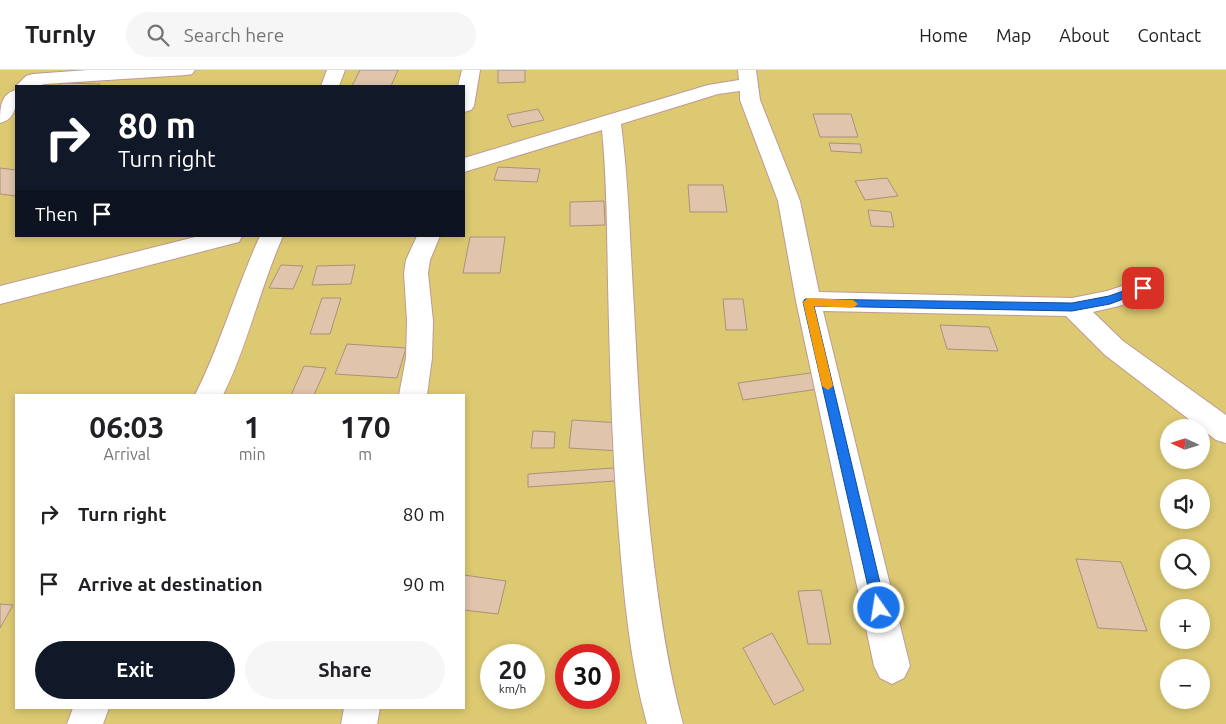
<!DOCTYPE html>
<html lang="en">
<head>
<meta charset="utf-8">
<style>
  body { margin:0; font-family:Ubuntu,sans-serif; background:#f6f6f6; color:#202124; height:100vh; display:flex; flex-direction:column; font-size:19px; white-space:nowrap }
  * { box-sizing:border-box; margin:0 }
  p { font-size:16px; color:#757577 }
  .icon { flex:none; width:28px; height:28px; fill:none; stroke:currentColor; stroke-width:2; stroke-linecap:round; stroke-linejoin:round }
  .map { position:relative; flex:1; overflow:hidden }
  .side { position:absolute; left:15px; top:324px; width:450px; height:315px; display:flex; flex-direction:column; background:#fff; border-radius:0px; box-shadow:0 2px 8px #0003 }
  .side>* { flex:none }
  .banner { position:absolute; left:15px; top:15px; width:450px; height:152px; border-radius:0px; box-shadow:0 2px 8px #0003; background:#111827; color:#fff; overflow:hidden }
  .needle { width:32px; rotate:274deg }
  .fabs { position:absolute; left:1160px; top:349px; display:grid; gap:10px }
  .fabs a { display:grid; place-items:center; width:50px; height:50px; border-radius:50%; background:#fff; box-shadow:0 2px 8px #0003; font-size:25px }
  .speed { position:absolute; left:480px; top:574px; display:flex; gap:10px; font-size:25px; font-weight:700; text-align:center }
  .speed>* { display:grid; place-content:center; width:65px; height:65px; border-radius:50%; background:#fff; box-shadow:0 2px 8px #0003; line-height:1 }
  .speed small { font-size:12px; font-weight:400 }
  .speed .limit { border:8px solid #d22; background:#fff; color:#111 }
  .pin { position:absolute; display:grid; place-items:center; width:42px; height:42px; color:#fff; margin:-21px; border-radius:10px; box-shadow:0 2px 8px #0006 }
  .me { position:absolute; width:55px; margin:-28px; rotate:347deg; stroke-linejoin:round; filter:drop-shadow(0 0 4px #0008) }
  .turn { display:flex; align-items:center; gap:18px; height:105px; padding:0 20px; font-size:22px }
  .turn .icon { width:65px; height:65px; stroke-width:2.5 }
  .turn b { display:block; font-size:35px; line-height:42px }
  .then { display:flex; align-items:center; height:48px; padding:0 20px; background:#0003; gap:10px; font-size:19px }
  .eta { display:flex; justify-content:space-evenly; align-items:center; height:85px; text-align:center }
  .eta b { font-size:30px; font-weight:700; line-height:35px }
  .action { display:flex; gap:10px; margin-top:auto; padding:10px 20px }
  .action a { flex:1; height:58px; border-radius:30px; background:#111827; color:#fff; font-size:20px; font-weight:700; line-height:58px; text-align:center }
  .action a+a { background:#f6f6f6; color:#202124 }
  ul { padding:0; list-style:none }
  li { display:flex; align-items:center; gap:15px; height:70px; padding:0 20px }
  li div { flex:1 }
  li b { display:block; font-size:19px }
  li em { font-style:normal }
  header { display:flex; align-items:center; gap:30px; box-sizing:border-box; height:70px; padding:0 25px; background:#fff; border-bottom:1px solid #e0e0e0 }
  header strong { font-size:24px }
  nav { display:flex; gap:28px; margin-inline-start:auto; font-size:18px }
  .search { width:350px; height:45px; background:#f6f6f6; display:flex; align-items:center; gap:12px; box-sizing:border-box; padding:0 18px; border-radius:28px; color:#757577; font-size:19px }
  .map>svg:first-child { display:block }
  .green { fill:#ddc972; fill-rule:evenodd }
  .building { fill:#e0c4ac; stroke:#ab917a }
  .lines { fill:none; stroke-linecap:round; stroke-linejoin:round }
  .minor-casing { stroke:#bf9a93; stroke-width:2 }
  .minor { fill:#fff; fill-rule:evenodd }
  .route { fill:#1a73e8; stroke:#114b97 }
  .slow { fill:#f59e0b }
</style>
</head>
<body>
<header>
<strong>Turnly</strong>
<div class="search"><svg class="icon" aria-label="search" viewBox="0 0 24 24"><circle cx="10" cy="10" r="6"/><path d="M15 15l6 6"/></svg>Search here</div>
<nav><a>Home</a><a>Map</a><a>About</a><a>Contact</a></nav>
</header>
<div class="map">
<svg width="1226" height="654" viewBox="0 0 1226 654">
  <rect width="100%" height="100%" fill="#fef6f4"/>
  <!-- green -->
  <path class="green" d="M0 0H1226V654H0ZM16 16H464V166H16ZM16 325H464V638H16ZM1169 358H1201V390H1169ZM1169 418H1201V450H1169ZM1169 478H1201V510H1169ZM1169 538H1201V570H1169ZM491 585H534V628H491ZM566 585H609V628H566ZM1169 598H1201V630H1169Z"/>
  <!-- building -->
  <g class="building">
    <path d="M360 0H398L391 16H352Z"/>
    <path d="M498 0H525V12L498 13Z"/>
    <path d="M62 13 100 14 98 16H59Z"/>
    <path d="M538 39 544 50 512 57 507 45Z"/>
    <path d="M813 44H851L858 67H820Z"/>
    <path d="M829 73 860 74 862 83 831 81Z"/>
    <path d="M498 97 540 99 537 112 494 110Z"/>
    <path d="M0 98 16 100V126L0 124Z"/>
    <path d="M887 108 898 126 865 130 855 111Z"/>
    <path d="M688 115H723L727 142H690Z"/>
    <path d="M604 131 605 155 570 156V132Z"/>
    <path d="M868 140 891 142 894 157 871 156Z"/>
    <path d="M470 167H505L500 203H463Z"/>
    <path d="M281 195 303 196 293 219 269 218Z"/>
    <path d="M355 195 351 214 312 215 317 196Z"/>
    <path d="M322 228H341L330 264H310Z"/>
    <path d="M723 229H743L747 260H726Z"/>
    <path d="M940 255 989 257 998 281 947 279Z"/>
    <path d="M347 274 406 278 397 308 335 304Z"/>
    <path d="M304 296 326 298 314 325H291Z"/>
    <path d="M825 301 832 317 743 330 738 313Z"/>
    <path d="M572 350 622 353 620 381 569 378Z"/>
    <path d="M533 361 555 362 554 378H531Z"/>
    <path d="M627 397 629 410 528 417V404Z"/>
    <path d="M1076 489 1121 492 1147 561 1098 558Z"/>
    <path d="M464 505 506 511 498 544 464 540Z"/>
    <path d="M821 520 831 574H808L798 521Z"/>
    <path d="M0 534 13 535 0 558Z"/>
    <path d="M772 563 804 620 774 635 743 578Z"/>
  </g>
  <g class="lines">
    <!-- minor casing -->
    <g class="minor-casing">
      <g id="minor">
        <path d="M88 0H195L192 4 186 5 45 14 37 16H16L26 6 33 4Z"/>
        <path d="M327 0H345L339 16H321Z"/>
        <path d="M462 0H480L474 36 471 40 464 42V16H458Z"/>
        <path d="M738 0H756L760 30 800 131 819 222 1072 228 1107 221 1143 209 1152 212 1155 218 1152 224 1119 236 1093 242 1123 271 1226 345V373L1216 370 1105 285 1066 246 823 241 910 596 904 608 892 614 880 608 874 596 796 231 778 131 740 30V21L718 24 621 54C629 115 630 177 634 238 638 321 643 404 653 487 660 544 668 599 683 654H647C630 592 624 528 619 464 612 381 610 298 608 214 607 163 607 111 602 60L464 102V88L708 15 739 10Z"/>
        <path d="M16 20C17 34 16 49 0 53 0 39 0 24 16 20Z"/>
        <path d="M199 166H242L239 172 231 174 0 234V216Z"/>
        <path d="M260 166H283C260 218 248 274 223 325H195C221 274 236 218 260 166Z"/>
        <path d="M417 166H440L430 190 428 203 433 251 432 288 427 325H399L406 288 407 251 404 203 406 190Z"/>
        <path d="M73 638H109L103 654H67Z"/>
        <path d="M344 638H380L377 654H341Z"/>
      </g>
    </g>
    <!-- minor -->
    <use href="#minor" class="minor"/>
  </g>
  <!-- route -->
  <path class="route" d="M1143 214 1147 215V220L1110 234 1072 241 814 236 886 538 884 543 879 545 874 543 803 232 805 229 1072 233 1109 226Z"/>
  <!-- slow -->
  <path class="slow" d="M808 228 853 230 858 234 853 238 814 236 833 316 828 320 822 316 803 232Z"/>
</svg>
<div class="fabs">
<a><svg class="needle" viewBox="-14 -14 28 28"><path d="M0-13l5 13h-10z" fill="#e53935"/><path d="M0 13l5-13h-10z" fill="#757577"/></svg></a>
<a><svg class="icon" aria-label="sound" viewBox="0 0 24 24"><path d="M4 9h4l5-4v14l-5-4H4zM17 9q2 3 0 6"/></svg></a>
<a><svg class="icon" aria-label="search" viewBox="0 0 24 24"><circle cx="10" cy="10" r="6"/><path d="M15 15l6 6"/></svg></a>
<a>+</a>
<a>−</a>
</div>
<div class="speed"><div>20<small>km/h</small></div><div class="limit">30</div></div>
<div class="pin" style="left:1143px;top:218px;background:#d93025"><svg class="icon" aria-label="arrive" viewBox="0 0 24 24"><path d="M6 21V4h12l-3 4 3 4H6"/></svg></div>
<svg class="me" style="left:879px;top:538px" viewBox="-20 -20 40 40"><circle r="17" fill="#1a73e8" stroke="#fff" stroke-width="3"/><path d="M0-11L8 9 0 5-8 9z" fill="#fff"/></svg>
<div class="banner">
<div class="turn"><svg class="icon" aria-label="right" viewBox="0 0 24 24"><path d="M7 20v-9h11M14 6l5 5-5 5"/></svg><div><b>80 m</b>Turn right</div></div>
<div class="then">Then<svg class="icon" aria-label="arrive" viewBox="0 0 24 24"><path d="M6 21V4h12l-3 4 3 4H6"/></svg></div>
</div>
<section class="side">
<div class="eta">
<div><b>06:03</b><p>Arrival</p></div>
<div><b>1</b><p>min</p></div>
<div><b>170</b><p>m</p></div>
</div>
<ul>
<li><svg class="icon" aria-label="right" viewBox="0 0 24 24"><path d="M7 20v-9h11M14 6l5 5-5 5"/></svg><div><b>Turn right</b></div><em>80 m</em></li>
<li><svg class="icon" aria-label="arrive" viewBox="0 0 24 24"><path d="M6 21V4h12l-3 4 3 4H6"/></svg><div><b>Arrive at destination</b></div><em>90 m</em></li>
</ul>
<div class="action"><a>Exit</a><a>Share</a></div>
</section>
</div>
</body>
</html>
